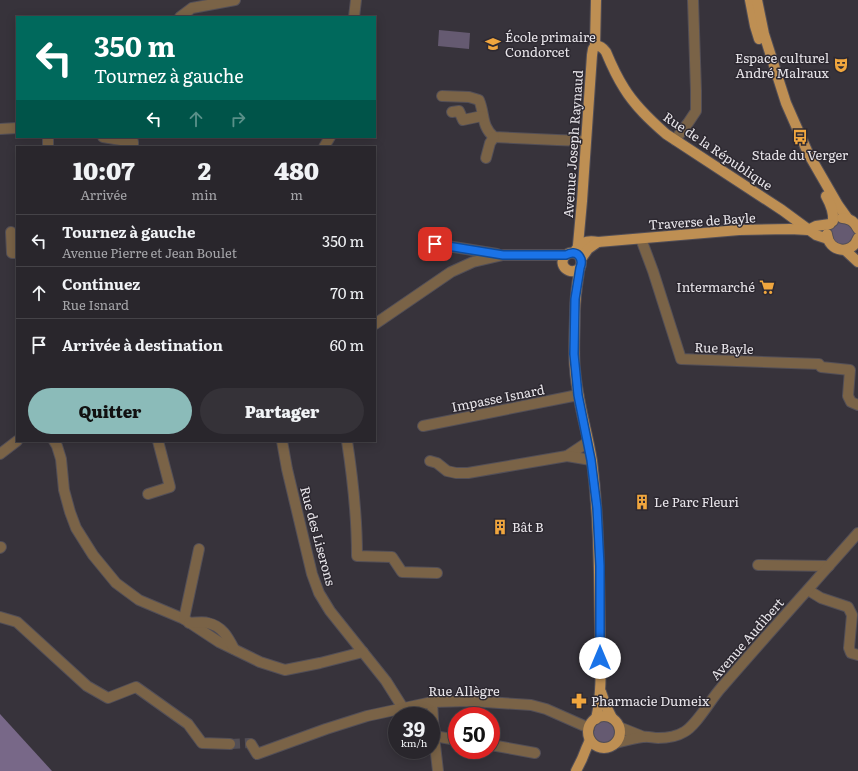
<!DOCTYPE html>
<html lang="fr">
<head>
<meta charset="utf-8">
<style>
  body { margin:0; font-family:Literata,serif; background:#353238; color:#f1f3f6; height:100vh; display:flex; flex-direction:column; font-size:15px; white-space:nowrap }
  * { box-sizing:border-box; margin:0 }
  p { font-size:13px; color:#a5a5a9 }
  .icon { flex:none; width:22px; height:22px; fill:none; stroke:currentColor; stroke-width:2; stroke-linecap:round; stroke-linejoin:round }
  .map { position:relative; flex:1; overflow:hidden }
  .panel { position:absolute; left:16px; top:146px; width:360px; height:296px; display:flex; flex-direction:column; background:#29262c; border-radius:0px; box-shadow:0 2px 10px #0003,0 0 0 1px #454348 }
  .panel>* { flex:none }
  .hud { position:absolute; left:16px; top:16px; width:360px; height:122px; border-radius:0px; box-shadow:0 2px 10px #0003,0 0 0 1px #454348; background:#00695c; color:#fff; overflow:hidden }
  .speed { position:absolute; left:388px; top:707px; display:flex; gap:8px; font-size:20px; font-weight:700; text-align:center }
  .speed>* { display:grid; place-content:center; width:52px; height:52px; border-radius:50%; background:#29262c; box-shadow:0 2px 10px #0003,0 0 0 1px #454348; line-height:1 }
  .speed small { font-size:10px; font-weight:400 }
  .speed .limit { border:6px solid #d22; background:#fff; color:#111 }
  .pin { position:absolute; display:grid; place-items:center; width:34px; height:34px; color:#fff; margin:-17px; border-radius:8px; box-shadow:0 2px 6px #0006 }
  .me { position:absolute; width:44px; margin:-22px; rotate:0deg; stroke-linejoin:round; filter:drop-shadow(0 0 3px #0008) }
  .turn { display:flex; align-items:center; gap:14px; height:84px; padding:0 12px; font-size:18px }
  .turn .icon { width:52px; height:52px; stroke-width:2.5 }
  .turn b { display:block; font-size:28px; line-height:34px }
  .lanes { display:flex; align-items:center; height:38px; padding:0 12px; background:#0003; justify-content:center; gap:20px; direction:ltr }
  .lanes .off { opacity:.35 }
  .eta { display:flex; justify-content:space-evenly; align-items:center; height:68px; text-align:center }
  .eta b { font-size:24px; font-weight:800; line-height:28px }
  .primary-button { display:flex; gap:8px; margin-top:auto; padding:8px 12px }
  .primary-button a { flex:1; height:46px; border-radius:24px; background:#8bbbb9; color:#111; font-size:16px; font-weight:800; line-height:46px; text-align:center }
  .primary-button a+a { background:#353238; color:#f1f3f6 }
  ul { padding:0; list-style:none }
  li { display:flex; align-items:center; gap:12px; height:52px; padding:0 12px; border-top:1px solid #454348 }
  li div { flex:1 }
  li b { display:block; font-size:15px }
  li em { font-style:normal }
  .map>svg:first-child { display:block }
  .green { fill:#655a71 }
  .forest { fill:#786888 }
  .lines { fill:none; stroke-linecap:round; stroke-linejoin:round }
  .minor-tunnel { stroke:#524e55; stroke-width:10; stroke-dasharray:10 5; stroke-linecap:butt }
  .minor-casing { stroke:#534f57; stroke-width:12 }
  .major-casing { stroke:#534f57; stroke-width:12 }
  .minor { stroke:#7a6347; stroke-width:10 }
  .major { stroke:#be8f53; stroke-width:10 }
  .route-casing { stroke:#114b97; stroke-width:10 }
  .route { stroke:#1a73e8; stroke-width:7 }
  .labels { text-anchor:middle; stroke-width:3; stroke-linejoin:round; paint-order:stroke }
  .poi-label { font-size:13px; fill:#e8e5ea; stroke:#2d2931; text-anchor:start }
  .street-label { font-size:13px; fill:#e8e5ea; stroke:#2d2931 }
</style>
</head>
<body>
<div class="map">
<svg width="858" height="771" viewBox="0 0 858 771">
  <rect width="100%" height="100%" fill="#37333b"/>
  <!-- green -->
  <g class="green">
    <path d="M439 30 470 33 469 49 438 46Z"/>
    <path d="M837 219 852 221 858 238 845 250 827 236 828 228Z"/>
    <circle cx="605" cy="732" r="16"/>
  </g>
  <!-- forest -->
  <path class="forest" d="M0 714 52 771H0Z"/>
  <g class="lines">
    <!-- minor-tunnel -->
    <path class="minor-tunnel" d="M230 744 249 743 251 744"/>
    <!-- minor casing -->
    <g class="minor-casing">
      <g id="minor">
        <path d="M180 17 192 8 235 0"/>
        <path d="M354 17 356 0"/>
        <path d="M442 96 469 97 479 100C485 114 481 126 494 137L557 140 586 141"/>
        <path d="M452 112 459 111 463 120 482 116"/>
        <path d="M0 129 17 128"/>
        <path d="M48 137V147"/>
        <path d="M103 137 133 142V147"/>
        <path d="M675 140 688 123 696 111V91L693 0"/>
        <path d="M324 147 330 137"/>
        <path d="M486 158 490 143 494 137"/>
        <path d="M11 232 12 253H17"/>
        <path d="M641 239 653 271 681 359 819 364 821 367 850 370 848 396 851 402 858 405"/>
        <path d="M435 244 497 254"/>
        <path d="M375 324 451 272 473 262 503 255H566"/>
        <path d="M423 426 578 395"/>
        <path d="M54 441 57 446 61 459 64 490 70 512 76 528 93 555 116 583 139 600 184 619 219 642 260 662 285 670 320 663 363 652"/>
        <path d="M282 441 287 469 312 574 319 593 330 611 386 681 403 708"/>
        <path d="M347 441C353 480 357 517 357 556L392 557 402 572 437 573"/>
        <path d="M0 454 17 441"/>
        <path d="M567 456 588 442"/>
        <path d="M430 461 437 463 447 471 456 473H468L567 456 591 460"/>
        <path d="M148 494 170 487 158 441"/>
        <path d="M0 548 1 547"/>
        <path d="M758 565 829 566"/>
        <path d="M808 590 821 598 848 607 852 615 849 648 851 653 858 655"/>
        <path d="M0 617 17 622 87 686 108 698 136 687 188 724 202 743 230 744"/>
        <path d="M184 619 199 549"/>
        <path d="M189 623C195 623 203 621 208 623 222 626 228 637 234 649"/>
        <path d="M432 702 434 736 438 771"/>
        <path d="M619 727 644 737"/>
        <path d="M434 736 457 740"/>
        <path d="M616 743C625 741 633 738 643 737 648 736 653 738 658 738 667 738 676 737 684 732 696 726 711 699 721 688 766 636 812 585 858 533"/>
        <path d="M251 744 257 754 326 729 367 716 432 702 470 701 531 705 546 709 589 728"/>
        <path d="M491 745 535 753"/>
      </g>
    </g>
    <!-- major casing -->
    <g class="major-casing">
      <g id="major">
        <path d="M750 0 755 26 759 39"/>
        <path d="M757 0 764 34 786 103 808 153 838 205 848 219"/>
        <path d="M595 46C600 45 603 48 606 52 611 64 617 77 624 88 635 106 650 120 666 134L782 210 816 235 828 239"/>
        <path d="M826 196C831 205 834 212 833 221"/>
        <path d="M842 218C850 218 855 222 858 229"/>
        <path d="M827 234C828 252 852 256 858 238"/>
        <path d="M578 245 582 201 592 55 593 49 595 46 596 0"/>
        <path d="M845 250 858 262"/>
        <path d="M574 253C580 242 586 240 598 242L739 230 790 229 808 230 816 226 830 224"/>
        <path d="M581 259 588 249 598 242"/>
        <path d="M580 268C570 277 557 265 565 256 567 254 570 252 573 253 577 253 581 256 581 261 582 265 579 268 579 272 577 285 575 298 575 311 575 331 573 350 575 369 577 400 587 430 592 461 599 518 599 571 600 628 600 658 603 689 596 719"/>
        <path d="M601 692 606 706 612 718"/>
        <circle cx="604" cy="732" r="16"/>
        <path d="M576 771 582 759 586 749 590 740"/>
      </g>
    </g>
    <!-- minor -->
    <use href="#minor" class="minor"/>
    <!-- major -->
    <use href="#major" class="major"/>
  </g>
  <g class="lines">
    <!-- route casing -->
    <g class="route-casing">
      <path id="route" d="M435 244 503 255H566C577 249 584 258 580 268L575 299 574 354 578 395 591 460 597 508 600 566V658"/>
    </g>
    <!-- route -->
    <use href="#route" class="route"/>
  </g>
  <!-- icons -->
  <defs>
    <g id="school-bare" transform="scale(1.2)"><path d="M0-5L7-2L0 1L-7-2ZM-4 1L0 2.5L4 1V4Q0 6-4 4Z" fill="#f0a63e" stroke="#2d2931" stroke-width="2.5" paint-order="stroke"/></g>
    <g id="theatre-bare" transform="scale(1.2)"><path d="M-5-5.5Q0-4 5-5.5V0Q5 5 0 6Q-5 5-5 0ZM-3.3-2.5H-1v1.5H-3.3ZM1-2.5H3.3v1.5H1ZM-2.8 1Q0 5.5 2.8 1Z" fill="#f0a63e" stroke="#2d2931" stroke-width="2.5" paint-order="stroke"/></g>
    <g id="bus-bare" transform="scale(1.2)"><path d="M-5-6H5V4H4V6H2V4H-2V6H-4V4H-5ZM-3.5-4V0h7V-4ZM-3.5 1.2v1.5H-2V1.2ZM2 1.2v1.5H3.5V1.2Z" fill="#f0a63e" stroke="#2d2931" stroke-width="2.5" paint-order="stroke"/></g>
    <g id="supermarket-bare" transform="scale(1.2)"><path d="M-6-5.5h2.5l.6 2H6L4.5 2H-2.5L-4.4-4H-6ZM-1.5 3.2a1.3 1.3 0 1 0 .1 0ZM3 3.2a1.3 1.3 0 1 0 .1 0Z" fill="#f0a63e" stroke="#2d2931" stroke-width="2.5" paint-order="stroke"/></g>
    <g id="building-bare" transform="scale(1.2)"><path d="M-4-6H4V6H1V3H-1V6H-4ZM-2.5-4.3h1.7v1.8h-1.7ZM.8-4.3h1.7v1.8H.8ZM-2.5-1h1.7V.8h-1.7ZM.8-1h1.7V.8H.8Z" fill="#f0a63e" stroke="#2d2931" stroke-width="2.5" paint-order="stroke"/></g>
    <g id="pharmacy-bare" transform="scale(1.2)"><path d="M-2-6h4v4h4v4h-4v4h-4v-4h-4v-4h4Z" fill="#f0a63e" stroke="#2d2931" stroke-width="2.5" paint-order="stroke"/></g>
  </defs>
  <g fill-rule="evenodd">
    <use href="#school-bare" x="493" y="44"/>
    <use href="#theatre-bare" x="841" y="65"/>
    <use href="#bus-bare" x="800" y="137"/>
    <use href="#supermarket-bare" x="767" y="287"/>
    <use href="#building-bare" x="642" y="502"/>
    <use href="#building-bare" x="500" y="527"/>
    <use href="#pharmacy-bare" x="579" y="701"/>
  </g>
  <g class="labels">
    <!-- poi labels -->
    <g class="poi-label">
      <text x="505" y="42">École primaire<tspan x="505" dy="15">Condorcet</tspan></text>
      <text x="829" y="63" text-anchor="end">Espace culturel<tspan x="829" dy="15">André Malraux</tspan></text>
      <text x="800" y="160" text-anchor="middle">Stade du Verger</text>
      <text x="755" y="292" text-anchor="end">Intermarché</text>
      <text x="654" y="507">Le Parc Fleuri</text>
      <text x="512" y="532">Bât B</text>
      <text x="591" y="706">Pharmacie Dumeix</text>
    </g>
    <!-- street labels -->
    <g class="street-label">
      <text transform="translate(573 144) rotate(-86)" y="5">Avenue Joseph Raynaud</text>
      <text transform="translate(718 151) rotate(34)" y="5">Rue de la République</text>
      <text transform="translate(702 221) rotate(-4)" y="5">Traverse de Bayle</text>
      <text transform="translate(724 348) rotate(2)" y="5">Rue Bayle</text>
      <text transform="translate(498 398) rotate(-11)" y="5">Impasse Isnard</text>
      <text transform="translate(318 536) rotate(75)" y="5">Rue des Liserons</text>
      <text transform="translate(747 639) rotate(-49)" y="5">Avenue Audibert</text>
      <text x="464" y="696">Rue Allègre</text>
    </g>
  </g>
</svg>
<div class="speed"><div>39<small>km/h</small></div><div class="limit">50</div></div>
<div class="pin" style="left:435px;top:244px;background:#d93025"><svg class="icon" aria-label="arrive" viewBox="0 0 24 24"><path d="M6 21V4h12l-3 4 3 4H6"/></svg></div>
<svg class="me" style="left:600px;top:658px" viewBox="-20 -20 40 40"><circle r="19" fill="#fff"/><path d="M0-13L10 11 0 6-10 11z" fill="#1a73e8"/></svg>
<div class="hud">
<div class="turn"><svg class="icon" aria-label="left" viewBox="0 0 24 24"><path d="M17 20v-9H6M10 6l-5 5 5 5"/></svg><div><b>350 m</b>Tournez à gauche</div></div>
<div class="lanes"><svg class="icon" aria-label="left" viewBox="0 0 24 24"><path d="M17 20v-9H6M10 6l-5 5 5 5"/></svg><svg class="icon off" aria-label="ahead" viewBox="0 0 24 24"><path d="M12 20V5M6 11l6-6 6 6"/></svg><svg class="icon off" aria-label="right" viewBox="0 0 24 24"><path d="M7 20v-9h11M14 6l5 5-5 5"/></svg></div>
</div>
<section class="panel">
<div class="eta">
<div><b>10:07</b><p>Arrivée</p></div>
<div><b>2</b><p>min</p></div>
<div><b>480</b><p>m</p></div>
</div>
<ul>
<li><svg class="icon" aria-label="left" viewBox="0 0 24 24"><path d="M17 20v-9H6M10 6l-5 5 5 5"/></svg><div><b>Tournez à gauche</b><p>Avenue Pierre et Jean Boulet</p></div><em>350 m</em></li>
<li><svg class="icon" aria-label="ahead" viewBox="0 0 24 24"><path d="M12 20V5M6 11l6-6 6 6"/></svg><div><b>Continuez</b><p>Rue Isnard</p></div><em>70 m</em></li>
<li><svg class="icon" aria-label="arrive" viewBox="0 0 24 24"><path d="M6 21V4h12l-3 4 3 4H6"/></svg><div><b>Arrivée à destination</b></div><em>60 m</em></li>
</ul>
<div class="primary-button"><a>Quitter</a><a>Partager</a></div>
</section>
</div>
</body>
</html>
